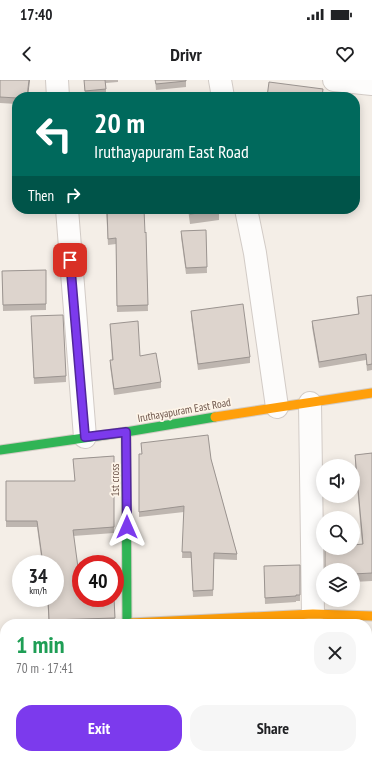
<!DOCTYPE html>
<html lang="en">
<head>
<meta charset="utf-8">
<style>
  body { margin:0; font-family:"PT Sans Narrow",sans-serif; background:#f6f6f6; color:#202124; height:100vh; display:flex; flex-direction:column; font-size:15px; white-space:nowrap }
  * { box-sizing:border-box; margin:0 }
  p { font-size:13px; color:#757577 }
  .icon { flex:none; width:22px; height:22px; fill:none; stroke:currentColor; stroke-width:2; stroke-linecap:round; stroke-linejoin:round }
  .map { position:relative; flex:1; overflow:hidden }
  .drawer { position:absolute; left:0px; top:539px; width:372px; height:140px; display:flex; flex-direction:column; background:#fff; border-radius:16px 16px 0 0; box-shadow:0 2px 10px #0003 }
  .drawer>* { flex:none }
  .guide { position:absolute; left:12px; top:12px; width:348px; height:122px; border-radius:16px; box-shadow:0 2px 10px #0003; background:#00695c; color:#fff; overflow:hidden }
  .controls { position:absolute; left:316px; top:379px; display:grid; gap:8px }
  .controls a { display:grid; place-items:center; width:44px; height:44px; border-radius:50%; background:#fff; box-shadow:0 2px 10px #0003; font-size:20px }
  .speed { position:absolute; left:12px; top:475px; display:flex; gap:8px; font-size:20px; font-weight:700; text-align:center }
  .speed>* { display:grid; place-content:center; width:52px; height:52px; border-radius:50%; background:#fff; box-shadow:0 2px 10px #0003; line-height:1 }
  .speed small { font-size:10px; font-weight:400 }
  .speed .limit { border:6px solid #d22; background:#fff; color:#111 }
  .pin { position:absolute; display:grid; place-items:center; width:34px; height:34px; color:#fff; margin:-17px; border-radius:8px; box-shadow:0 2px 6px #0006 }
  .me { position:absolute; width:44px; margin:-22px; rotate:0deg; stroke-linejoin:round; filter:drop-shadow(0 0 3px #0008) }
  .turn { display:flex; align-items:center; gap:14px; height:84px; padding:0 16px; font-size:18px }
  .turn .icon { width:52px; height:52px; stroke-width:2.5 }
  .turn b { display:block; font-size:28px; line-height:34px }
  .then { display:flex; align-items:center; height:38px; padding:0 16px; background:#0003; gap:8px; font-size:15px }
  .round { display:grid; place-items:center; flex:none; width:42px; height:42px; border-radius:16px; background:#f6f6f6 }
  .summary { display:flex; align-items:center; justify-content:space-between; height:68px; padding:0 16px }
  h1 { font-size:24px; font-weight:600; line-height:30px; color:#1e9e55 }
  .primary-button { display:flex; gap:8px; margin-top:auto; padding:8px 16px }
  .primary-button a { flex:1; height:46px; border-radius:16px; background:#7c3aed; color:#fff; font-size:16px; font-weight:600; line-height:46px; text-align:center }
  .primary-button a+a { background:#f6f6f6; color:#202124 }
  .status { display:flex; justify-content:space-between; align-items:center; height:28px; padding:0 20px; background:#fff; direction:ltr }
  .status svg { height:11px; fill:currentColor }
  header { display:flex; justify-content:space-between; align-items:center; height:52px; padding:0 16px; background:#fff; font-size:18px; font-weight:600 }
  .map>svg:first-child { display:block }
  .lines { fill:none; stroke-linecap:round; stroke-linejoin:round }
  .street-casing { stroke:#d2cbc6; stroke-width:24 }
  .fast-casing { stroke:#d3cbc4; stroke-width:11 }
  .slow-casing { stroke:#d3cbc4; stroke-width:11 }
  .street { stroke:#fdfcfb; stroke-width:22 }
  .fast { stroke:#30b455; stroke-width:9 }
  .slow { stroke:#ff9f0a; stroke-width:9 }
  .wall { fill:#beb6b0 }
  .shaded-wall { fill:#9b9490 }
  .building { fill:#ddd4cd; stroke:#9b9490 }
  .route-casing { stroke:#51269a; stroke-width:10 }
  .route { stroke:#7c3aed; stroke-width:7 }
  .labels { text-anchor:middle; stroke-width:3.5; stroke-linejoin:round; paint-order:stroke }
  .street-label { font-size:11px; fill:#6e564b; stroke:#fdf4e8 }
</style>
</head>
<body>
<div class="status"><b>17:40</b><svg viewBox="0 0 49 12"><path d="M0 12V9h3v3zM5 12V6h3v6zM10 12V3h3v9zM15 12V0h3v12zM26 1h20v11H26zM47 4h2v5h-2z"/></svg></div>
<header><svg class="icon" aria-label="back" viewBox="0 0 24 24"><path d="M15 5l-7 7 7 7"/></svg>Drivr<svg class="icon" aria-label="heart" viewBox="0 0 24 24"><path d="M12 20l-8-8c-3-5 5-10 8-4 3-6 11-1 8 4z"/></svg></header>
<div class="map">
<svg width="372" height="679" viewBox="0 0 372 679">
  <rect width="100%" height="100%" fill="#f4eee7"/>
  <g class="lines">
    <!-- street casing -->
    <g class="street-casing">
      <g id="street">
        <path d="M57 0 58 17"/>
        <path d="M220 0 223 17"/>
        <path d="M334 0 372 4"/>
        <path d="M67 129 85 357"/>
        <path d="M246 129 255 173 277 327"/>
        <path d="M310 323 313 534"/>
      </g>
    </g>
    <!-- fast casing -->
    <g class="fast-casing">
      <g id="fast">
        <path d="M126 352 127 543H131"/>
        <path d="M0 370 126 352 215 337"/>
      </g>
    </g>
    <!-- slow casing -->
    <g class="slow-casing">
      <g id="slow">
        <path d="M215 337 372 313"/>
        <path d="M131 543 313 534 372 536"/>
      </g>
    </g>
    <!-- street -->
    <use href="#street" class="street"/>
    <!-- fast -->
    <use href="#fast" class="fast"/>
    <!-- slow -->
    <use href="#slow" class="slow"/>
  </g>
  <!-- wall -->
  <g class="wall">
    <path d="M0 0 17 17V24L0 23Z"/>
    <path d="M84 0H118V2L106 3V15L85 17Z"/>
    <path d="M155 0H186V7L156 10Z"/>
    <path d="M106 129 145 153 146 152 148 231 117 232 116 164 108 165Z"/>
    <path d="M188 129H219V140L190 144Z"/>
    <path d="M206 150 207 193 186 194 181 157V151Z"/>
    <path d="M46 190V230L3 231 2 191Z"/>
    <path d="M372 215V290L367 291 366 280 319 288 312 247V241L358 234 357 217Z"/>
    <path d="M191 231 250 277V283L198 290 191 237Z"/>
    <path d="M31 242 66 296V302L34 304Z"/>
    <path d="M110 244 140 276 161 302V308L114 315 110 286V280H112Z"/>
    <path d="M141 363 211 379 237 474V480L214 479 213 516 193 517 191 478H182L184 432 139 437V374H142Z"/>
    <path d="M372 373V501L353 502V490L362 464 355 383V375Z"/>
    <path d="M114 376V453L73 456 79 495 114 518 115 544H49L47 518H55V484H42L37 447H6V401H75L73 379Z"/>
    <path d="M300 485V521H296V522L265 524 264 492Z"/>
  </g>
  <!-- shaded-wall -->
  <path class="shaded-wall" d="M29 0H30L28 17H27Z"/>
  <!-- building -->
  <g class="building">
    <path d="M0 0H29L27 17H17V18L0 17Z"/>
    <path d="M84 0H105L106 9 85 11Z"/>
    <path d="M155 0H186V1L156 4Z"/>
    <path d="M269 2 323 9 322 17H267Z"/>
    <path d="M107 129H144L145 153 146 152 148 225 117 226 116 158 108 159Z"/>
    <path d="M189 129H219V131L190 134Z"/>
    <path d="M206 150 207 187 186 188 181 151Z"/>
    <path d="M46 190V224L3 225 2 191Z"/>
    <path d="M372 215V284L367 285 366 274 319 282 312 241 359 234 357 217Z"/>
    <path d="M243 224 250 277 198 284 191 231Z"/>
    <path d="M63 235 66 296 34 298 31 236Z"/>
    <path d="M138 241 140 276 156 273 161 302 114 309 110 280H113L110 244Z"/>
    <path d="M208 355 211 379 237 474 214 473 213 510 193 511 191 472H182L184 426 139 432V374H142L141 363Z"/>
    <path d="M372 373V493L353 494V490H325V468H353V465L363 464 355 375Z"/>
    <path d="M114 376V447L73 450 79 495H81V518H114L115 538 49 540 48 518H55V484H43L37 441H6V401H75L73 379Z"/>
    <path d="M300 485V515H296V516L265 518 264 486Z"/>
  </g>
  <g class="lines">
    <!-- route casing -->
    <g class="route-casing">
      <path id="route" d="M70 180 85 357 126 352 127 447"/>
    </g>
    <!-- route -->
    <use href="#route" class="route"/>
  </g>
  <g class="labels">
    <!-- street labels -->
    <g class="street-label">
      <text transform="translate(184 330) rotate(-10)" y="4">Iruthayapuram East Road</text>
      <text transform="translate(115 400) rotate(-90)" y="4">1st cross</text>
    </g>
  </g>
</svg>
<div class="controls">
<a><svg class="icon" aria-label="sound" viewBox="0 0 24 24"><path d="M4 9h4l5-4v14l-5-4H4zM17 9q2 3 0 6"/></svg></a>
<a><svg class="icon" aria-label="search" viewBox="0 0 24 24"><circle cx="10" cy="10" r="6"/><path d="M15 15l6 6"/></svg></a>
<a><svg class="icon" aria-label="layers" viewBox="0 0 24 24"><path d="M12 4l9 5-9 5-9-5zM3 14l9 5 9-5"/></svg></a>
</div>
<div class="speed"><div>34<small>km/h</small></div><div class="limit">40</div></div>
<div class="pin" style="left:70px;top:180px;background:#d93025"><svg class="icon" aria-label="arrive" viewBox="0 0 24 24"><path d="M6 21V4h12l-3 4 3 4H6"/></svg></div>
<svg class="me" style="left:127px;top:447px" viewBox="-20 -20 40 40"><path d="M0-17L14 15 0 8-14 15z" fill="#7c3aed" stroke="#fff" stroke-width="4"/></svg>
<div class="guide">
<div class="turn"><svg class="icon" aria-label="left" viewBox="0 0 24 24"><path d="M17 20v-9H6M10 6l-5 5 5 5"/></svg><div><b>20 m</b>Iruthayapuram East Road</div></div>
<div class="then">Then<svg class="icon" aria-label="right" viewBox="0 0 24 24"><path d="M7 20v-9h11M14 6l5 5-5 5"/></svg></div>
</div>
<section class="drawer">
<div class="summary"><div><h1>1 min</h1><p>70 m · 17:41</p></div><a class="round"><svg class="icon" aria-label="close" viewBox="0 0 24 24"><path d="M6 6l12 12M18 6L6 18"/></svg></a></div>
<div class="primary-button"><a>Exit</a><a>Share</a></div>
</section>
</div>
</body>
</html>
